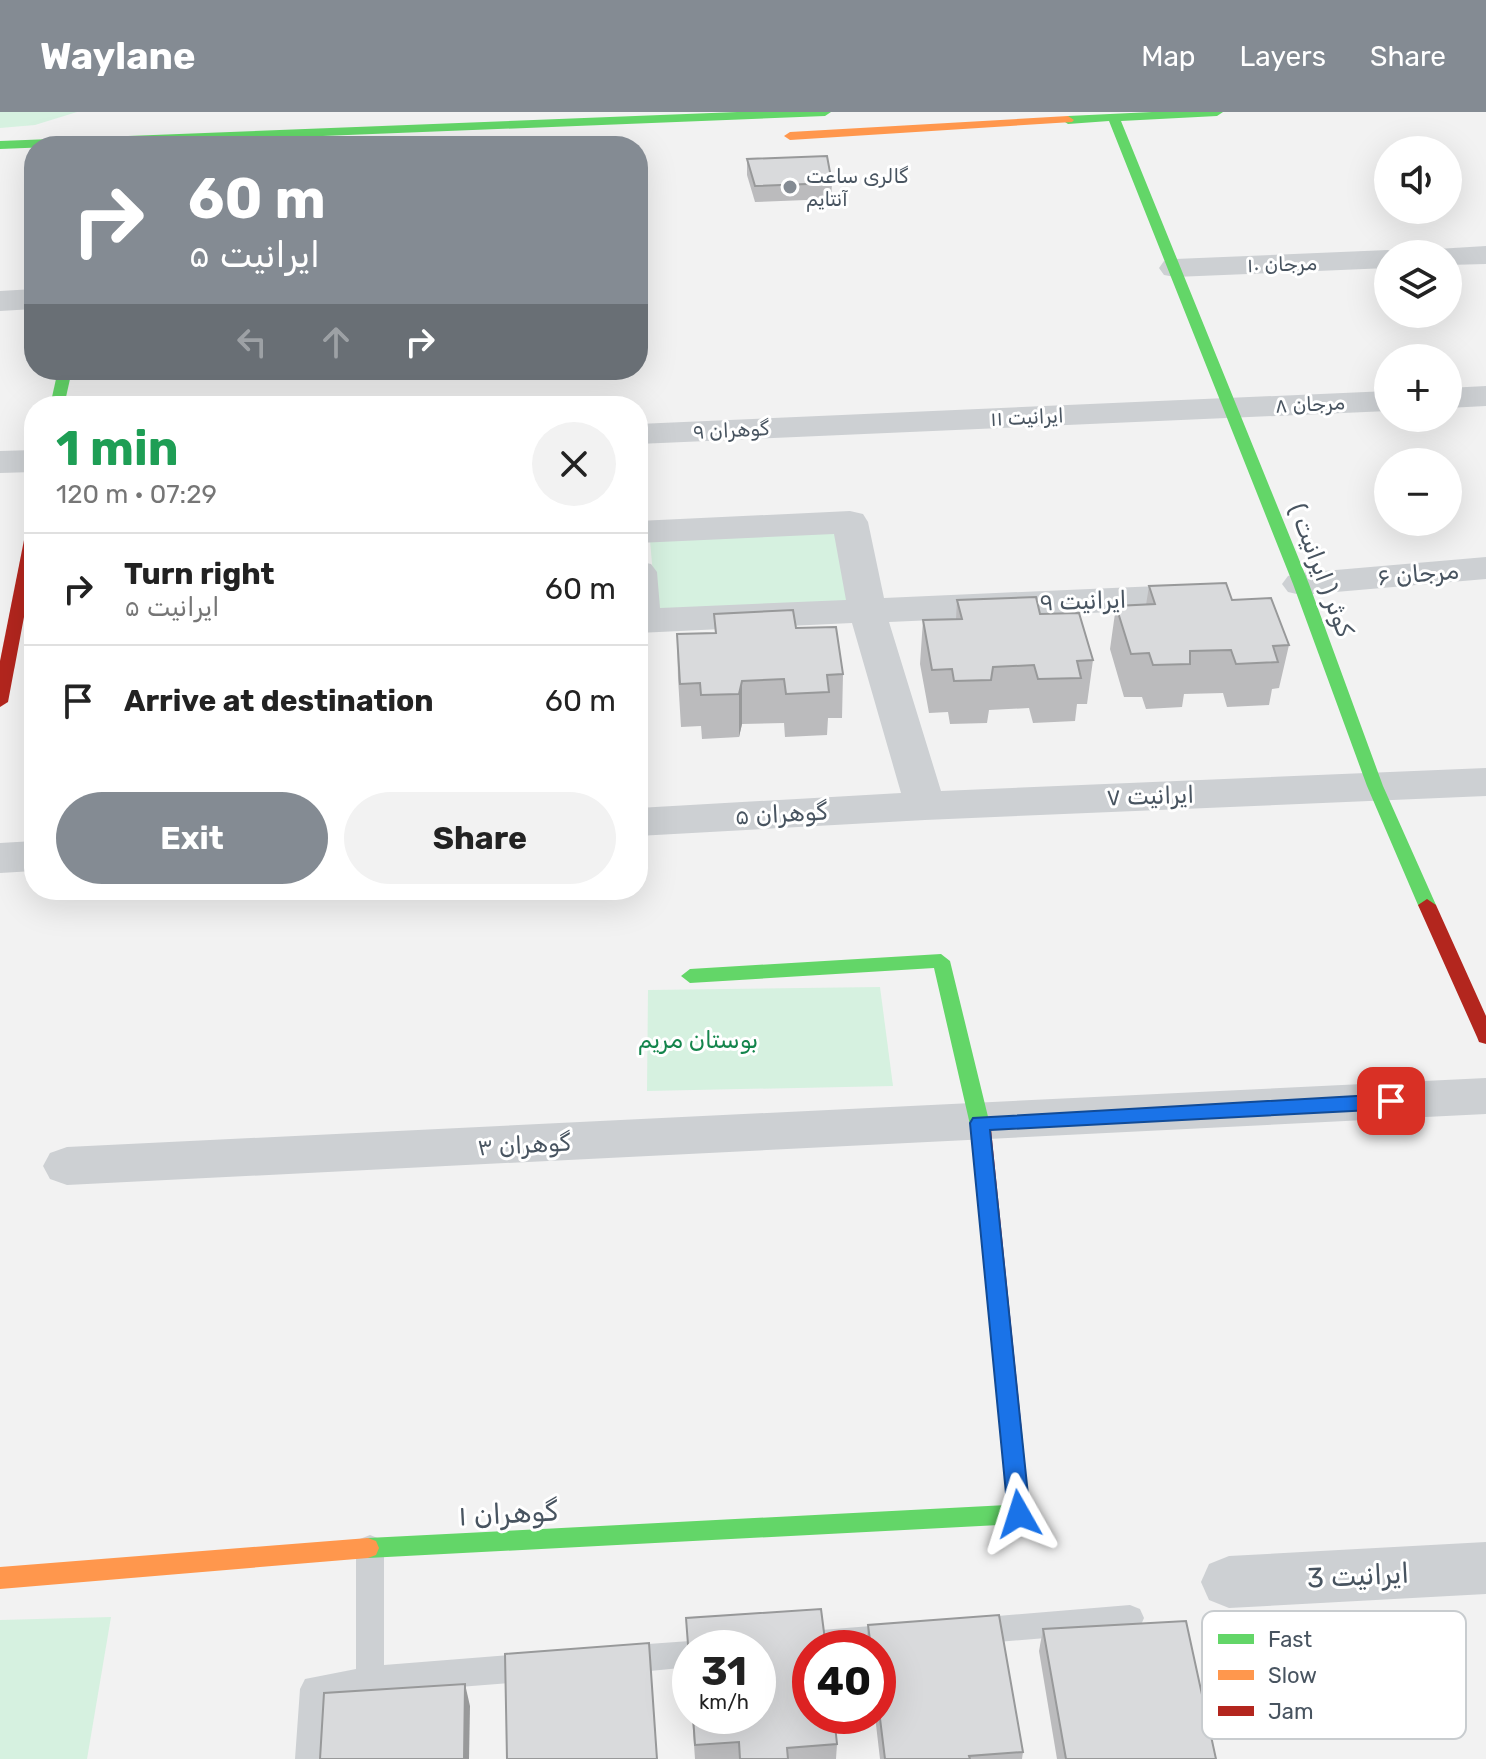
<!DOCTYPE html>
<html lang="en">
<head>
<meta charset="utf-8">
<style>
  body { margin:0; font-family:Rubik,"Noto Sans Arabic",sans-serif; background:#f2f2f2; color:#222; height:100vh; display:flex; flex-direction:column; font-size:30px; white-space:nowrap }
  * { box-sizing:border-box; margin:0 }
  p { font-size:26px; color:#767676 }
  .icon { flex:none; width:44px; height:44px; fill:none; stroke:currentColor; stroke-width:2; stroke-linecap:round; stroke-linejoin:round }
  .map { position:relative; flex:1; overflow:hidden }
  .side { position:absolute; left:24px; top:284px; width:624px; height:504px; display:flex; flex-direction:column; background:#fff; border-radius:32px; box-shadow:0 8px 32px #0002 }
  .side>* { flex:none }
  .guide { position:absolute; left:24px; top:24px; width:624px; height:244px; border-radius:32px; box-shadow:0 8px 32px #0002; background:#848b93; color:#fff; overflow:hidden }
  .tools { position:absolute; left:1374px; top:24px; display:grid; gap:16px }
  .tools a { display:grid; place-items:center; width:88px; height:88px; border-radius:50%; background:#fff; box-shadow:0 8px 32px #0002; font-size:40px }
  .speed { position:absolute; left:672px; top:1518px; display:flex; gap:16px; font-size:40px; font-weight:700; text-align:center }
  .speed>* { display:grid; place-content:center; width:104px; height:104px; border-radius:50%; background:#fff; box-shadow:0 8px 32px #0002; line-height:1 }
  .speed small { font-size:20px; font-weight:400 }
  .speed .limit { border:12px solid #d22; background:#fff; color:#111 }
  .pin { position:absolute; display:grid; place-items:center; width:68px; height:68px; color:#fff; margin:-34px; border-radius:16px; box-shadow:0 4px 12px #0006 }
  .me { position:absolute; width:88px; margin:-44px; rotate:354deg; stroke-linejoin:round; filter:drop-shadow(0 0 6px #0008) }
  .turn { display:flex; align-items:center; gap:28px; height:168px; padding:0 32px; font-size:36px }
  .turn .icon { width:104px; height:104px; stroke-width:2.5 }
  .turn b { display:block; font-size:56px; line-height:68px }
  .lanes { display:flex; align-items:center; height:76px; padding:0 32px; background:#0003; justify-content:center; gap:40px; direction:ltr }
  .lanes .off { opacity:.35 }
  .round { display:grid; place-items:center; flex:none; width:84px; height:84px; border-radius:42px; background:#f2f2f2 }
  .overview { display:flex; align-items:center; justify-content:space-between; height:136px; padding:0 32px }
  h1 { font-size:48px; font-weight:700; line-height:60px; color:#1e9e55 }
  .primary-button { display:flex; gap:16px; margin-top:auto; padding:16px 32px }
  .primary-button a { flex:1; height:92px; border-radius:48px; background:#848b93; color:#fff; font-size:32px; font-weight:700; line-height:92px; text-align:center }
  .primary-button a+a { background:#f2f2f2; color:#222 }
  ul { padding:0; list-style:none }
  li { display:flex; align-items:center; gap:24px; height:112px; padding:0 32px; border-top:2px solid #e0e0e0 }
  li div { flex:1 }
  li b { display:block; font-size:30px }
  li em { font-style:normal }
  header { display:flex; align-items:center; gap:48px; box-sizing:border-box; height:112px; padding:0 40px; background:#848b93; color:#fff }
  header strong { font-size:38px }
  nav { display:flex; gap:44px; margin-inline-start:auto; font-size:28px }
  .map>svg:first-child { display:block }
  .green { fill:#d6f1e0 }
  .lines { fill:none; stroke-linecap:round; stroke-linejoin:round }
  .lane { fill:#cdd0d3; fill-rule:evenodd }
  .street { fill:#cdd0d3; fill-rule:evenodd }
  .fast { fill:#63d668; fill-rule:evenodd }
  .slow { fill:#ff974d; fill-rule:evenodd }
  .jam { fill:#b3261e; fill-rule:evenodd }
  .wall { fill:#bbbbbd }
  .shaded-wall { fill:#98999a }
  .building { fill:#d9dadc; stroke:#98999a; stroke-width:2 }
  .route { fill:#1a73e8; stroke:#114b97; stroke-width:2 }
  .poi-dot { fill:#848b93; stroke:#fff; stroke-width:3 }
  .labels { text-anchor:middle; stroke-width:6; stroke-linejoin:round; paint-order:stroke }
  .far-poi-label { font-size:20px; fill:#485460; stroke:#fff; text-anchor:start }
  .far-street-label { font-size:20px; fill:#485460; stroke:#fff }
  .street-label { font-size:24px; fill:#485460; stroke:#fff }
  .park-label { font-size:24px; fill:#14854c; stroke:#fff }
  .near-street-label { font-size:28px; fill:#485460; stroke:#fff }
  .key { fill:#fff; stroke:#c8cccf; stroke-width:2 }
  .key-label { font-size:22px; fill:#485460 }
</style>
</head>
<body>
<header>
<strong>Waylane</strong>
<nav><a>Map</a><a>Layers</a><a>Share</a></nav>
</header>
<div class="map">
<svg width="1486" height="1647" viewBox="0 0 1486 1647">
  <rect width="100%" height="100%" fill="#f2f2f2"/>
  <!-- green -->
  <g class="green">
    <path d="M0 0H77L35 13 0 16Z"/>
    <path d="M837 419 851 489 656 499 650 428Z"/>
    <path d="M880 875 893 974 647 979 648 878Z"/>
    <path d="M111 1505 87 1647H0V1508Z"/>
  </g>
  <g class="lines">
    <!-- lane -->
    <g class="lane">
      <path d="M370 1423 380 1427 384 1436V1553L534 1541 544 1545 548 1555 544 1565 534 1569 370 1582 329 1589 325 1647H295L300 1577 305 1567 356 1557V1436L360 1427Z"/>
      <path d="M1130 1493 1140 1497 1144 1506 1140 1515 1130 1519 974 1532 964 1528 960 1519 964 1510 974 1506Z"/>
      <path d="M896 1512 906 1516 910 1525 906 1534 896 1538 810 1536V1545L758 1549V1536H744L748 1526 758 1523Z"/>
      <path d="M690 1529 702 1536H690V1555L620 1562 610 1558 606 1548 610 1538 620 1534Z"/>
    </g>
    <!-- street -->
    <g class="street">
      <path d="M1486 134V152L1448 153V142H1434L1437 137Z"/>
      <path d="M1388 138 1400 142H1388V156L1175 165 1164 163 1159 156 1164 149 1175 147Z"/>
      <path d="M34 177V197L0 199V179Z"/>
      <path d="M1486 274V294L1448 296V276Z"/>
      <path d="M1388 279V299L638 332V312Z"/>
      <path d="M34 338V360L0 361V339Z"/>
      <path d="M850 399 863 402 868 410 884 486 1203 472 1216 476 1222 484 1216 492 1203 496 889 510 941 679 1486 656V684L925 708 638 724V696L901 681 852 511 638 521V449L651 452 657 460 660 496 846 488 834 422 638 431V409Z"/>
      <path d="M1486 445V467L1301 483 1288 480 1282 472 1288 464 1301 461Z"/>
      <path d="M34 729V759L0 761V731Z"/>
      <path d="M1486 966V1002L67 1073 50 1067 43 1054 50 1041 67 1035Z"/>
      <path d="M1486 1430V1482L1229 1496 1209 1488 1201 1470 1209 1452 1229 1444Z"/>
    </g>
    <!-- fast -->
    <g class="fast">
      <path d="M737 0H831L825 4 0 37V29Z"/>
      <path d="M1152 0H1223L1217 4 1121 9 1309 472 1383 674 1436 793 1433 797H1421L1418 793 1367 674 1293 472 1109 9 1068 12 1062 8 1068 4Z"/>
      <path d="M58 258H72L64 294H50Z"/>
      <path d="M941 842 950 849 991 1017 988 1022H974L971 1017 934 856 690 871 681 864 690 857Z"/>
      <path d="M1011 1310 1019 1313 1022 1320 1030 1402 1027 1409 1019 1412 368 1446 360 1443 357 1436 360 1429 368 1426 1007 1393 1000 1320 1003 1313Z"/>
    </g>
    <!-- slow -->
    <g class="slow">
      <path d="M1068 4 1074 8 1072 10 790 28 784 24 790 20Z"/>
      <path d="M368 1426 376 1429 379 1436 376 1443 368 1446 0 1477V1455Z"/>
    </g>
    <!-- jam -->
    <g class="jam">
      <path d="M34 409V452L8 590 0 595V549L27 413Z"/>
      <path d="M1427 787 1436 793 1486 904V932L1479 930 1477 925 1418 793Z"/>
      <path d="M981 1009 988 1012 991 1017 1022 1320 1019 1327 1011 1330 1003 1327 1000 1320 971 1017 974 1012Z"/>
    </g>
  </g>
  <!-- wall -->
  <g class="wall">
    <path d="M747 47 832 71 831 87 755 90 747 63Z"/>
    <path d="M1149 474 1232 488 1289 533 1279 576 1272 577 1269 593 1227 595 1223 581 1184 582 1182 595 1146 597 1142 585H1124L1110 537 1116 494 1146 493Z"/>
    <path d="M957 488 1040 502 1093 548 1087 592H1077L1075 609 1033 611 1029 596 989 598 987 611 950 612 948 600 929 601 920 552 923 508 956 507Z"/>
    <path d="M714 502 796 516 843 562 842 606H828L827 623 785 625 784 611 742 612 739 625 702 627 701 614 681 615 678 566 677 522 715 521Z"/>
    <path d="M686 1506 837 1632 836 1647H695L692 1604H758L690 1536V1569Z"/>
    <path d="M868 1513 1023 1640 1022 1647H880L875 1604H878V1536H866Z"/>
    <path d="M1043 1517 1216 1647H1057L1039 1539Z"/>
  </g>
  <!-- shaded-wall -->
  <g class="shaded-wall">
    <path d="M742 569V612L739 625V582Z"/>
    <path d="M465 1572 470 1594 469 1647H464Z"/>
  </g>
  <!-- building -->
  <g class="building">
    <path d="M827 44 832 71 755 74 747 47Z"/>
    <path d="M1226 471 1232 488 1271 486 1289 533 1273 534 1278 550 1236 552 1231 538 1190 539V552L1153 553 1149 541 1131 542 1116 494 1155 492 1149 474Z"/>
    <path d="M1036 485 1040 502 1079 501 1093 548 1077 549 1081 566 1038 567 1034 553 993 555 991 568 954 569 952 557 932 558 923 508 962 507 957 488Z"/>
    <path d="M793 498 796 516 836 515 843 562 827 563 829 580 786 582 784 567 742 569 739 582 701 583 700 571 680 572 677 522 716 521 714 502Z"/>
    <path d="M821 1497 826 1536H810V1604H834L837 1632 787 1636 788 1647H740L739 1630 695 1633 693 1604H758V1536H690V1559L686 1506Z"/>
    <path d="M999 1503 1023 1640 969 1644 970 1647H885L878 1590V1536H871L868 1513Z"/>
    <path d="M1186 1509 1216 1647H1066L1043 1517Z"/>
    <path d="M649 1531 657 1647H507L505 1542Z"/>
    <path d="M465 1572 464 1647H320L324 1581Z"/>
  </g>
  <!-- route -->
  <path class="route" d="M1391 982 1398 984 1401 989 1398 995 1391 997 990 1018 1030 1402 1027 1409 1019 1412 1011 1409 1008 1402 970 1011 973 1006Z"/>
  <!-- markers -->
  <circle class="poi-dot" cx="790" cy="75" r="8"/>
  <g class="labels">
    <!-- far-poi labels -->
    <g class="far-poi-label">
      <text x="806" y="71">گالری ساعت<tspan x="806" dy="23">آنتایم</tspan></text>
    </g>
    <!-- far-street labels -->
    <g class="far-street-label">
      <text transform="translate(1282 152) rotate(-2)" y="7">مرجان ۱۰</text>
      <text transform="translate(1310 292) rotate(-3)" y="7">مرجان ۸</text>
      <text transform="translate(1027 305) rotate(-3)" y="7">ایرانیت ۱۱</text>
      <text transform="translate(731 318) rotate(-3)" y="7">گوهران ۹</text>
    </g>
    <!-- street labels -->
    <g class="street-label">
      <text transform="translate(1321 458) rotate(69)" y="8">کوثر ( ایرانیت )</text>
      <text transform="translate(1418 462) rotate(-5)" y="8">مرجان ۶</text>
      <text transform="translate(1083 489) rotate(-2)" y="8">ایرانیت ۹</text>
      <text transform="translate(1150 684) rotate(-2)" y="8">ایرانیت ۷</text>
      <text transform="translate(781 702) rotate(-3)" y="8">گوهران ۵</text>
      <text transform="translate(524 1033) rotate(-3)" y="8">گوهران ۳</text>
    </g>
    <!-- park labels -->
    <g class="park-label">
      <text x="698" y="936">بوستان مریم</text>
    </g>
    <!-- near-street labels -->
    <g class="near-street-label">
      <text transform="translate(508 1401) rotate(-3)" y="10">گوهران ۱</text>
      <text transform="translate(1358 1463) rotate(-3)" y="10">ایرانیت 3</text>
    </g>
  </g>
  <!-- legend -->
  <rect x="1202" y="1499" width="264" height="128" rx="12" class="key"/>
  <rect x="1218" y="1522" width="36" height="10" fill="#63d668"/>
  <rect x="1218" y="1558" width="36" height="10" fill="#ff974d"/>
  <rect x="1218" y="1594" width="36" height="10" fill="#b3261e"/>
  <g class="key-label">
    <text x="1268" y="1535">Fast</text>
    <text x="1268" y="1571">Slow</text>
    <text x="1268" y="1607">Jam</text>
  </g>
</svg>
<div class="tools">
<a><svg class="icon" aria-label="sound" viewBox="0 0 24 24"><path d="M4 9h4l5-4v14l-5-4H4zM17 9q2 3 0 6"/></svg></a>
<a><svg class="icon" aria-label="layers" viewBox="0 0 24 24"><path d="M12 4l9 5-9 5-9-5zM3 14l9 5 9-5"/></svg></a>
<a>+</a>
<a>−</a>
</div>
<div class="speed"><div>31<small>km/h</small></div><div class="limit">40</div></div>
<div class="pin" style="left:1391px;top:989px;background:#d93025"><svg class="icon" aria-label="arrive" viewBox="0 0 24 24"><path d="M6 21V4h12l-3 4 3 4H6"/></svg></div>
<svg class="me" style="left:1019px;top:1402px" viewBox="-20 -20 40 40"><path d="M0-17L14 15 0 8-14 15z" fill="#1a73e8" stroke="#fff" stroke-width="4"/></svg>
<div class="guide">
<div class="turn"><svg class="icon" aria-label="right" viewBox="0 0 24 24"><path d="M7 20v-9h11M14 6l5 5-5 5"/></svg><div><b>60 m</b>ایرانیت ۵</div></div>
<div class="lanes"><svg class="icon off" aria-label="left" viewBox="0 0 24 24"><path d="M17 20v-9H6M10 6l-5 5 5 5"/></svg><svg class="icon off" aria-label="ahead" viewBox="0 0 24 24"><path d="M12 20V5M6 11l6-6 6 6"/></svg><svg class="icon" aria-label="right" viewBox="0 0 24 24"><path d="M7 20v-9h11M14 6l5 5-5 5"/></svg></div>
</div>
<section class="side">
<div class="overview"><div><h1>1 min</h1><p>120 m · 07:29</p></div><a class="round"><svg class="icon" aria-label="close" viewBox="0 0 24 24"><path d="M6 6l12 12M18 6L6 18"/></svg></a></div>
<ul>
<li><svg class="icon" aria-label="right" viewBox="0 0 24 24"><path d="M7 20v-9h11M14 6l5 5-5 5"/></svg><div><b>Turn right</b><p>ایرانیت ۵</p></div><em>60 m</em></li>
<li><svg class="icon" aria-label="arrive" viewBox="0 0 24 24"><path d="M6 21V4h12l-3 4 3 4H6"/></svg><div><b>Arrive at destination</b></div><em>60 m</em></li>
</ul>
<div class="primary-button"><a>Exit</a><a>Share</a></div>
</section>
</div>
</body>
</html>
